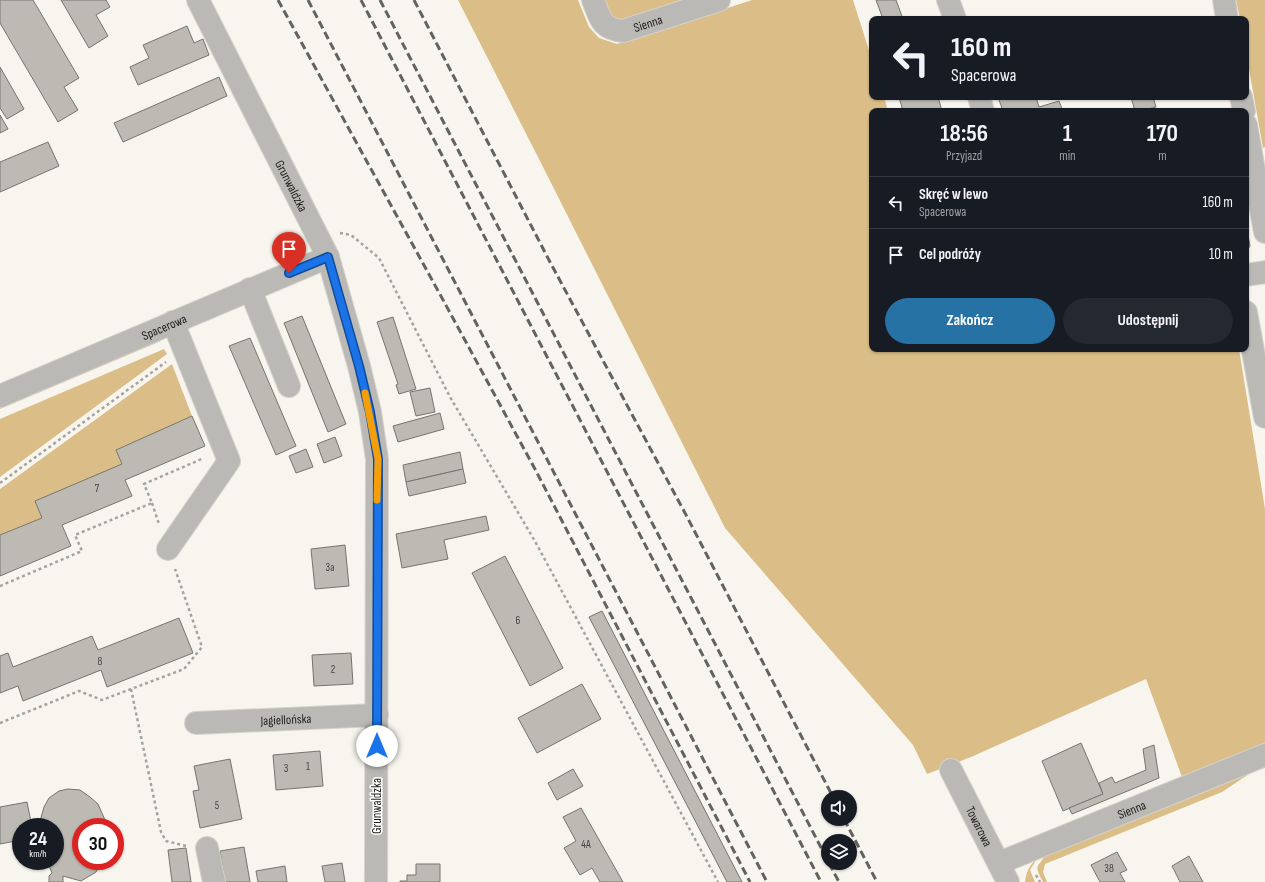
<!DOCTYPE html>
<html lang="pl">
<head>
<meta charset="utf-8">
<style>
  body { margin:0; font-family:"Sofia Sans Condensed",sans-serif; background:#242831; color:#f1f3f6; height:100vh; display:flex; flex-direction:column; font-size:15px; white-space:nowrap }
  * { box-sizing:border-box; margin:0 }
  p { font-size:13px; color:#9ea1a6 }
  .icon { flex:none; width:22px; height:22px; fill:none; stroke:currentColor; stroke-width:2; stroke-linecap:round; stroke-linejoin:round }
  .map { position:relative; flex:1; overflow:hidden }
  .details { position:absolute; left:869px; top:108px; width:380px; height:244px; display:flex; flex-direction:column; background:#171b24; border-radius:8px; box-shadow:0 1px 3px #0004 }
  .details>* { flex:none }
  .guide { position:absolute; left:869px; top:16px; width:380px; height:84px; border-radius:8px; box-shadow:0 1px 3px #0004; background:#171b24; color:#f1f3f6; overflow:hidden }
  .buttons { position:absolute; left:821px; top:790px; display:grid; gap:8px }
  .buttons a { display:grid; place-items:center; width:36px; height:36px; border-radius:50%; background:#171b24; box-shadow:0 1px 3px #0004; font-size:20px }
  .speed { position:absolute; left:12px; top:818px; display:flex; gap:8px; font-size:20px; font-weight:700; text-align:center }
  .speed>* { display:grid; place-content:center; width:52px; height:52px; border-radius:50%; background:#171b24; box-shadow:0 1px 3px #0004; line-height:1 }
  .speed small { font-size:10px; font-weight:400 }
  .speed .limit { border:6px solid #d22; background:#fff; color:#111 }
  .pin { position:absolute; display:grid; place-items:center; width:34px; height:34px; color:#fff; margin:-41px -17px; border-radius:50% 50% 50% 0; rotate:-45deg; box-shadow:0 0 4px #0007 }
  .pin .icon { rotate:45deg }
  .me { position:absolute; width:44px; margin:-22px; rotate:0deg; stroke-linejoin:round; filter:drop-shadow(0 0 3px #0008) }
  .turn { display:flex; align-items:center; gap:14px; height:84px; padding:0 16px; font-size:18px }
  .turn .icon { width:52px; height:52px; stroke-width:2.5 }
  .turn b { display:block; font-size:28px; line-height:34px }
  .eta { display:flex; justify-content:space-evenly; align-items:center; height:68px; text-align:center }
  .eta b { font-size:24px; font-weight:700; line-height:28px }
  .action { display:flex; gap:8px; margin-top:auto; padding:8px 16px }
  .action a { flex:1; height:46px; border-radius:24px; background:#2772a5; color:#fff; font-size:16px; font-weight:700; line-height:46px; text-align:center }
  .action a+a { background:#242831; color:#f1f3f6 }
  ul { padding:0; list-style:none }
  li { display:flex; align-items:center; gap:12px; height:52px; padding:0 16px; border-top:1px solid #363941 }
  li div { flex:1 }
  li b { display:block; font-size:15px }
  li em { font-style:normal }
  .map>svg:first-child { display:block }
  .green { fill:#dbbe87 }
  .building { fill:#bdbab4; stroke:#77746f }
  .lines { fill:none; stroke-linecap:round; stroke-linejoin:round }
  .minor-casing { stroke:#d5d2cc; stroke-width:24 }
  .path { stroke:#a5a39e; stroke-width:2.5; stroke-dasharray:3 3; stroke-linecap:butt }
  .minor { stroke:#bab9b6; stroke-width:22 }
  .rail { stroke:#63625e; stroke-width:3; stroke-dasharray:8 4; stroke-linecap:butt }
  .route-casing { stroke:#114b97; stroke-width:10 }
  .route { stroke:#1a73e8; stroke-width:7 }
  .slow { stroke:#f59e0b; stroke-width:7 }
  .labels { text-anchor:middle; stroke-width:3; stroke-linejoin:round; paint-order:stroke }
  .number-label { font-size:11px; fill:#464441 }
  .street-label { font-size:13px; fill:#1e1d1b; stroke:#fff }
</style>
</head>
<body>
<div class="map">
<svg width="1265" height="882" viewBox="0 0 1265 882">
  <rect width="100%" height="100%" fill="#f8f5ee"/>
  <!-- green -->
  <g class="green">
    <path d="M458 0H578L589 27 599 38 617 44 752 0H853L872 60V97H884L888 111H872V349H1239L1265 509V743L1182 777 1146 679 971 757 927 774 913 745 725 528 540 161Z"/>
    <path d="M599 0H695L623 22 612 19Z"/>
    <path d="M1236 0H1265V147L1263 148 1246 52V19H1240Z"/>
    <path d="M159 339 161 341 0 409V406Z"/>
    <path d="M164 349 167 354 0 477V419Z"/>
    <path d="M172 364 192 416 116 450 122 464 35 501 42 518 0 535V489Z"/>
    <path d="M1261 766 1222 792 1045 864 1043 872 1047 882H1043C1032 861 1040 869 1046 852Z"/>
    <path d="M1037 859 1030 870 1035 882H1025C1026 873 1029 865 1037 859Z"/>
  </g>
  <!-- building -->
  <g class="building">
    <path d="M0 0H33L79 78 64 87 78 110 58 122 0 23Z"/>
    <path d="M61 0H106L110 7 96 15 108 36 89 48Z"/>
    <path d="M876 0H896L903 19H883Z"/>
    <path d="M187 26 194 43 203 39 209 55 138 85 130 67 149 58 143 45Z"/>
    <path d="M0 67 24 109 7 119 0 108Z"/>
    <path d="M219 77 227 96 123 142 114 123Z"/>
    <path d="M899 97H938L942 111H903Z"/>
    <path d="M998 97H1036L1039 107 1059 101 1063 111H1003Z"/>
    <path d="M1131 97H1153L1156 107 1140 111H1135Z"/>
    <path d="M0 115 8 129 0 133Z"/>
    <path d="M48 142 59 166 0 192V162Z"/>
    <path d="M1246 224 1250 246 1246 252Z"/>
    <path d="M302 316 346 424 328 432 284 323Z"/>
    <path d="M393 317 416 389 399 394 396 385 398 384 377 322Z"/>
    <path d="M250 338 296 446 276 455 229 346Z"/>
    <path d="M430 388 435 412 416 416 410 392Z"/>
    <path d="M440 413 444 429 398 442 393 426Z"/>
    <path d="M192 416 205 446 125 480 132 496 62 525 71 546 0 576V535L42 518 35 501 122 464 116 450Z"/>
    <path d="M335 437 342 456 324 463 317 444Z"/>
    <path d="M306 449 313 467 296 473 289 456Z"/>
    <path d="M460 452 463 469 406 482 403 465Z"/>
    <path d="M463 469 466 483 409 496 406 482Z"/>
    <path d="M486 516 489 530 444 540 448 559 402 568 396 534Z"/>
    <path d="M345 545 349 586 315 589 311 549Z"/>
    <path d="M505 556 563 668 530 686 472 573Z"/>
    <path d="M602 611 742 882H727L589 617Z"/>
    <path d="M179 618 193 653 107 687 101 670 23 701 18 686 0 693V656L8 653 13 667 92 636 98 650Z"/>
    <path d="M351 653 353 684 314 686 312 655Z"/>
    <path d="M582 684 601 719 537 753 518 718Z"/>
    <path d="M1081 743 1103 794 1063 811 1042 761Z"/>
    <path d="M1154 745 1159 778 1072 814 1069 808 1103 794 1099 783 1112 777 1115 783 1146 770 1143 749Z"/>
    <path d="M320 751 323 786 276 790 273 755Z"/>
    <path d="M230 759 242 819 200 828 193 791 199 790 194 766Z"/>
    <path d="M573 769 583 786 557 800 548 783Z"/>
    <path d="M68 789 80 790 90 797 98 804 105 820 106 827H81V861H102L96 872 81 881 63 876V882H49V876L52 873 47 861H55V827H40V821L44 807 49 798 59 791Z"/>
    <path d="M27 802 32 827H21V840L0 844V807Z"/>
    <path d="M581 808 623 882H600L592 868 580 875 564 848 576 841 563 817Z"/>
    <path d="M244 847 250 882H225L220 851Z"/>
    <path d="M186 848 191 882H172L168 850Z"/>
    <path d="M1117 852 1127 870 1120 873 1125 882H1100L1091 865Z"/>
    <path d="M1189 856 1203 882H1180L1172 866Z"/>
    <path d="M342 863 345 882H325L322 866Z"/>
    <path d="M416 864H440V882H400V881H407V875H416Z"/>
    <path d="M285 866 287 882H258L256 871Z"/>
  </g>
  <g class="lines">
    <!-- minor casing -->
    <g class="minor-casing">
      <g id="minor">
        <path id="s1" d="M198 0 328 257 359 366 370 412 377 459 376 882"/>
        <path id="s2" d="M593 0C600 18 601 29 623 31L719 0"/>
        <path d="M948 0 955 19"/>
        <path d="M1224 0 1227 19"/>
        <path d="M979 97 983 111"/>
        <path d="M1241 97 1244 111"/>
        <path d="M1246 125 1265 232"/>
        <path d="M1246 275 1265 272"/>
        <path d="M250 289 289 386"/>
        <path d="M1246 312 1265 417"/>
        <path id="s3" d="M0 396 328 257"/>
        <path d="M168 549 229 461 173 322"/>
        <path id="s4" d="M196 723 377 715"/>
        <path id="s5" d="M951 770 1008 882"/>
        <path d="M207 848 214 882"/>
        <path id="s6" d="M999 863 1265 755"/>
      </g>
    </g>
    <!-- path -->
    <g class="path">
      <path d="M340 233 351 235 379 258 450 397 536 543 718 882"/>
      <path d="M0 483 166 362"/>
      <path d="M152 503 159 524"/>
      <path d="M0 586 82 551 75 535 152 503 144 484 204 458"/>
      <path d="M131 689 161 832 166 841 186 846"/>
      <path d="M0 723 79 691 102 700 184 669 202 647 175 569"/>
      <path d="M1036 875 1040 882"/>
    </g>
    <!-- minor -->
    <use href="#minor" class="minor"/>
    <!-- rail -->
    <g class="rail">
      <path d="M278 0 442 298 536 471 750 882"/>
      <path d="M308 0 767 882"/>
      <path d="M361 0 821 882"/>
      <path d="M380 0 828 861"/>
      <path d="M414 0 550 262 685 513 833 797"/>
      <path d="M844 819 877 882"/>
      <path d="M829 863 839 882"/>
    </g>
  </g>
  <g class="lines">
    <!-- route casing -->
    <g class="route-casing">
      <path id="route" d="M289 273 328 257 359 366 370 412 378 459 377 746"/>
    </g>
    <!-- route -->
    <use href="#route" class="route"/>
    <!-- slow -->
    <path class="slow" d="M365 393 378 459 377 500"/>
  </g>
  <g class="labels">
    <!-- number labels -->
    <g class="number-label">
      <text x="97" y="492">7</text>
      <text x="330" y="571">3a</text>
      <text x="518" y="624">6</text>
      <text x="100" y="665">8</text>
      <text x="333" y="673">2</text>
      <text x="308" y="770">1</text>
      <text x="286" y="772">3</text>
      <text x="217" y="809">5</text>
      <text x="586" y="848">4A</text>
      <text x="1109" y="872">38</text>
    </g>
    <!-- street labels -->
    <g class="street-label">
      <text dy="5" stroke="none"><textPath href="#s2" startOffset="73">Sienna</textPath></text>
      <text dy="5" stroke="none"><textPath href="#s1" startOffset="208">Grunwaldzka</textPath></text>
      <text dy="5" stroke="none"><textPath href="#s3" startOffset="178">Spacerowa</textPath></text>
      <text dy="5" stroke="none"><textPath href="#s4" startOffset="90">Jagiellońska</textPath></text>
      <text transform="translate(376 806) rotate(-90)" y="5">Grunwaldzka</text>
      <text dy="5" stroke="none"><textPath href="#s6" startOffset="143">Sienna</textPath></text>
      <text dy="5" stroke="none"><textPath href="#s5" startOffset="63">Towarowa</textPath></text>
    </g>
  </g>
</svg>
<div class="buttons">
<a><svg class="icon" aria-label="sound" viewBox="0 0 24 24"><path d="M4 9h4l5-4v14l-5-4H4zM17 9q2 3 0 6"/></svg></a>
<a><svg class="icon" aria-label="layers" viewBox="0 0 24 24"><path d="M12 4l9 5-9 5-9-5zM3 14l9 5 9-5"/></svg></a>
</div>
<div class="speed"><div>24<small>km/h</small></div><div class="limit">30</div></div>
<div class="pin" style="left:289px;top:273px;background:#d93025"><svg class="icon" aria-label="arrive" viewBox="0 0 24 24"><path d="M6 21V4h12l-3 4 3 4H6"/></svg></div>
<svg class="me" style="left:377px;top:746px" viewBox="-20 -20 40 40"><circle r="19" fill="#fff"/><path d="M0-13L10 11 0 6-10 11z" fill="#1a73e8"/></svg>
<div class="guide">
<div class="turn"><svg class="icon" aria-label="left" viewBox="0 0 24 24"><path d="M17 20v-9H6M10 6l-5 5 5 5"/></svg><div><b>160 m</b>Spacerowa</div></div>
</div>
<section class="details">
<div class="eta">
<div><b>18:56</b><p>Przyjazd</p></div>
<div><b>1</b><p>min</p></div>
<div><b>170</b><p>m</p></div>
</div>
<ul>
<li><svg class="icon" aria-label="left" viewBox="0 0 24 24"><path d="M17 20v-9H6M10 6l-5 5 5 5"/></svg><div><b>Skręć w lewo</b><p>Spacerowa</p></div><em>160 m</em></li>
<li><svg class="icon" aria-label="arrive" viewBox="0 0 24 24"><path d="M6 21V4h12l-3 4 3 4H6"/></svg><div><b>Cel podróży</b></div><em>10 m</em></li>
</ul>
<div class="action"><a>Zakończ</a><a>Udostępnij</a></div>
</section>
</div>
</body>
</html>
